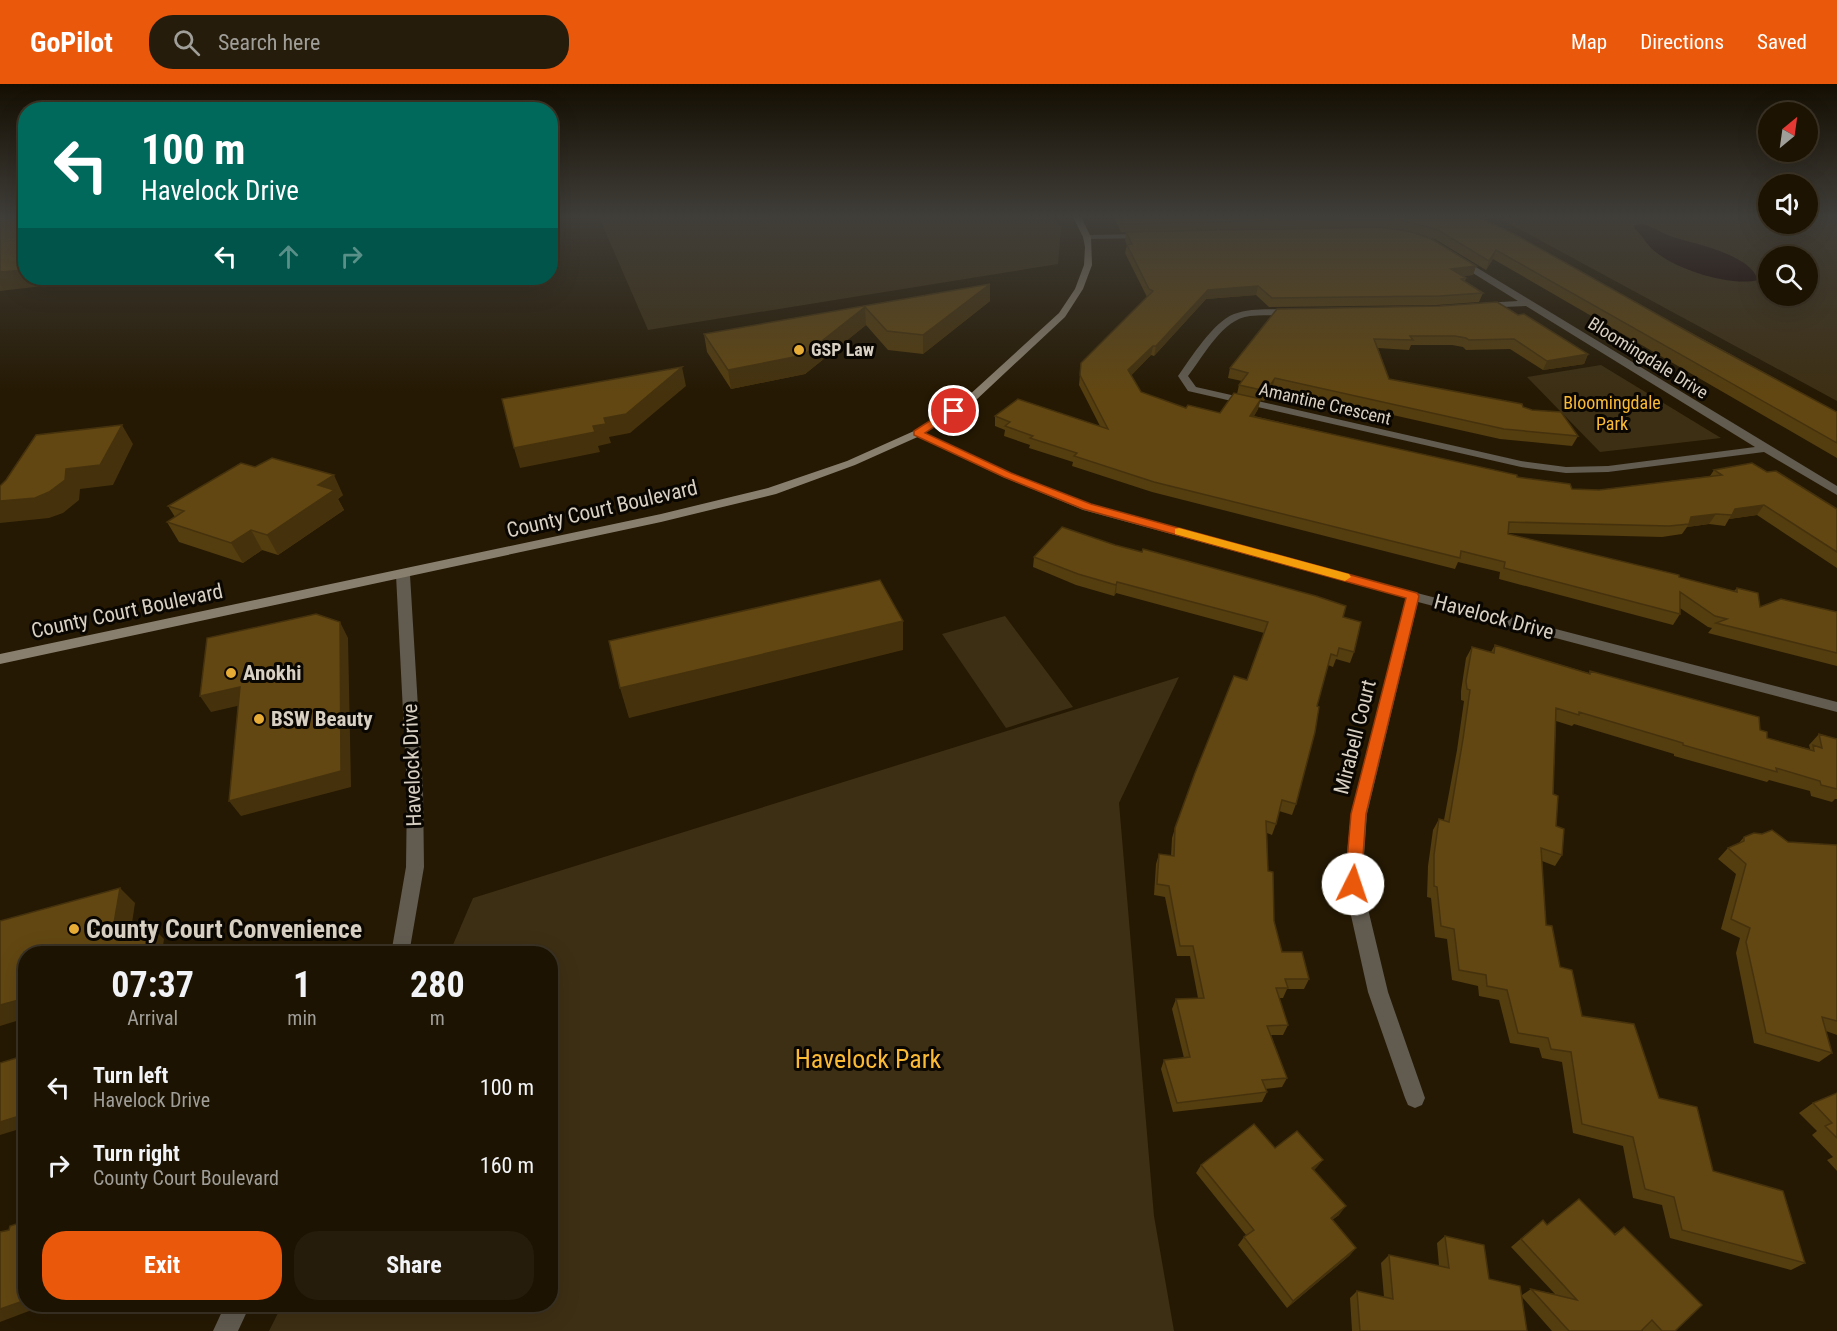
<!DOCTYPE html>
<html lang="en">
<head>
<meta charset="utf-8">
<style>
  body { margin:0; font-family:"Roboto Condensed",sans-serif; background:#251c0c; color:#f1f3f6; height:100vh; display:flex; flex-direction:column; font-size:22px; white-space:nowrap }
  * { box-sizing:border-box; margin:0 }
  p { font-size:20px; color:#a09e99 }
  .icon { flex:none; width:33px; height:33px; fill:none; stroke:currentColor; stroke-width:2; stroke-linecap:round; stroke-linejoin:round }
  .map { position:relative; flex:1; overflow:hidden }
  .drawer { position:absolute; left:18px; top:862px; width:540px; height:366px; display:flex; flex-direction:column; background:#1c1302; border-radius:24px; box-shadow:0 6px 24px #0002,0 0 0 2px #3a3224 }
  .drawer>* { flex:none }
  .guide { position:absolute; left:18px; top:18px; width:540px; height:183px; border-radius:24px; box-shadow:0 6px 24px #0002,0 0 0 2px #3a3224; background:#00695c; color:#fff; overflow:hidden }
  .needle { width:39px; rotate:29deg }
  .fabs { position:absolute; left:1758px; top:18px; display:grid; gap:12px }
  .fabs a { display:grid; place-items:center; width:60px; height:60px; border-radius:50%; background:#1c1302; box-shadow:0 6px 24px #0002,0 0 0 2px #3a3224; font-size:30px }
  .pin { position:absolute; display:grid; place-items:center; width:51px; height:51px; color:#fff; margin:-26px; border:3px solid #fff; border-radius:50%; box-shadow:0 2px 6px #0007 }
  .me { position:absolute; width:66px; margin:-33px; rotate:4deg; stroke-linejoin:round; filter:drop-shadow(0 0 4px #0008) }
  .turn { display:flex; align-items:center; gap:21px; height:126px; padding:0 24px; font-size:27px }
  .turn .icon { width:78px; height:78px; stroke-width:2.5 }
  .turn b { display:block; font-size:42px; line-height:51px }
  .lanes { display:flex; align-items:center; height:57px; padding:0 24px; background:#0003; justify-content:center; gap:30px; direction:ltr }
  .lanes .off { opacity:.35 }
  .eta { display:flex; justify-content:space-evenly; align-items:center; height:102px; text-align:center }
  .eta b { font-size:36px; font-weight:700; line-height:42px }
  .action { display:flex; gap:12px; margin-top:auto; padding:12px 24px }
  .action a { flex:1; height:69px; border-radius:24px; background:#ea580c; color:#fff; font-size:24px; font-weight:700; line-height:69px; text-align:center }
  .action a+a { background:#251c0c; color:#f1f3f6 }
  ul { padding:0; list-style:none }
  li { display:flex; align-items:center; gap:18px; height:78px; padding:0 24px }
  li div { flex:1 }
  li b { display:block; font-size:22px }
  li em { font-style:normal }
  header { display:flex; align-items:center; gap:36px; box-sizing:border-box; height:84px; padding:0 30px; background:#ea580c; color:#fff }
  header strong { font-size:28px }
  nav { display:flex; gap:33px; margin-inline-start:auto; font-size:21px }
  .search { width:420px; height:54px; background:#251c0c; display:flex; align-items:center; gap:15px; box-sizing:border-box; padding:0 21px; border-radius:24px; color:#a09e99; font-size:22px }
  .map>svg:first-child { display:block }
  .green { fill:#3d2f14; fill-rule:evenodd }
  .water { fill:#140000 }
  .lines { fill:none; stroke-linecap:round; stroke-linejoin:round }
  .street { fill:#615b50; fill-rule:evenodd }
  .secondary { fill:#897f6e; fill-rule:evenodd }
  .wall { fill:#543d0f }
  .shaded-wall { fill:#45320d }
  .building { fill:#624712; stroke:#45320d; stroke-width:1.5 }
  .route { fill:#ea580c; stroke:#983908; stroke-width:1.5 }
  .slow { fill:#f59e0b }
  .poi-dot { fill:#e7ac36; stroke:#0a0601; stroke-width:2 }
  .labels { text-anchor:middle; stroke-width:6; stroke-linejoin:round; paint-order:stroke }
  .far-poi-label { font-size:18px; font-weight:bold; fill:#d8d0c3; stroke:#0a0601; text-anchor:start }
  .far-street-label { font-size:18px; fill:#d8d0c3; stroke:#0a0601 }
  .far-park-label { font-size:18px; fill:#fbba35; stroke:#0a0601 }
  .street-label { font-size:21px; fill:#d8d0c3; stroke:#0a0601 }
  .poi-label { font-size:21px; font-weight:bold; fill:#d8d0c3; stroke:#0a0601; text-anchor:start }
  .near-poi-label { font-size:26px; font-weight:bold; fill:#d8d0c3; stroke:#0a0601; text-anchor:start }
  .near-park-label { font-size:26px; fill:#fbba35; stroke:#0a0601 }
</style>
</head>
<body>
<header>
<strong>GoPilot</strong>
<div class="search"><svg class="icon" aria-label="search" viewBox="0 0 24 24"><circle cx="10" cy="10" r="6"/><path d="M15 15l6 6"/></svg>Search here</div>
<nav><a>Map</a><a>Directions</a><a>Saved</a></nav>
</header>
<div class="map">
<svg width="1837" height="1247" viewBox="0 0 1837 1247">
  <rect width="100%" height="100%" fill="#251903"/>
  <!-- green -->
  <g class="green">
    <path d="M599 133H1054L1061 144 1058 180 648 246Z"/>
    <path d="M1497 133H1768V140H1808V133H1837V317ZM1768 172H1808V212H1768Z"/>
    <path d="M1601 281 1721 354 1600 368 1527 293Z"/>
    <path d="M1005 532 1073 623 1006 644 942 550Z"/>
    <path d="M1179 593 1119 719 1154 1132 1174 1247H269L282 1221H550V870H449L473 814Z"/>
  </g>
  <!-- water -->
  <path class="water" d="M1643 140C1653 143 1662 149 1673 153 1695 160 1750 170 1758 196 1732 203 1678 186 1657 169 1648 163 1643 152 1635 145L1634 141Z"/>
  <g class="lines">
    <!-- street -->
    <g class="street">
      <path d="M1144 150H1147V154L1087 155 1083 153 1087 151Z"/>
      <path d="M1455 174H1461L1837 402V411L1764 368 1608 388 1566 389 1521 383 1188 307 1178 292C1191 274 1213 238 1234 230 1252 223 1274 226 1294 225L1297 226V230C1282 233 1266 230 1250 232 1222 235 1204 272 1188 292L1196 303 1521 377 1566 383 1608 382 1755 363 1526 222 1480 224 1478 222 1483 219 1518 217 1455 178Z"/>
      <path d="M918 346 1011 389 1091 420 1417 509 1837 618V628L1418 518 1367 730 1362 800 1388 908 1425 1014 1422 1021 1415 1024 1408 1021 1405 1014 1368 908 1344 800 1351 730 1406 514 1083 426 1003 393 914 351V347Z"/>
      <path d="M403 487 410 491 423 706 424 783 409 870H391L406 783 407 706 396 491Z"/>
      <path d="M225 1221H250L238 1247H213Z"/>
    </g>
    <!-- secondary -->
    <path class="secondary" d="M1073 133H1081L1091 153 1092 181 1083 205 1065 233 975 317 922 351 855 381 776 410 661 438 0 580V570L661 430 768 404 847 377 914 347 967 313 1059 229 1075 205 1084 181 1085 163 1083 153Z"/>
  </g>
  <!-- wall -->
  <g class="wall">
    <path d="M1114 133H1478L1837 328V374L1493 175 1486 186 1435 155 1414 149 1476 182 1473 191 1463 192 1466 194 1465 197 1483 209 1479 218 1437 221 1269 223 1256 211 1206 215 1154 272 1151 271 1131 291 1141 308 1186 324 1220 329 1237 310 1239 301 1242 297 1228 294 1230 284 1277 225 1518 231 1588 270 1584 280 1543 286 1510 265 1466 266 1463 263 1452 261H1411L1409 266 1378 264 1389 295 1523 323 1578 352 1572 362 1500 355 1272 304 1264 317 1260 316 1258 325 1254 332 1572 405 1599 406 1710 392 1714 386 1767 388 1837 425V484L1757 431 1729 435 1725 442 1709 440 1687 443 1682 450 1662 453 1508 449V450L1734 507 1737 504 1760 523 1837 528V582L1708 549 1712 544 1708 543 1680 524V530L1673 541 1499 495 1500 488 1458 478 1455 485 1152 408 1072 382 1073 378 1029 364 1030 361 1004 352 1005 346 995 342V332L1100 342 1079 301 1081 279 1147 213 1125 169 1127 161 1125 156 1126 148 1378 143 1121 148Z"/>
    <path d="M990 200V217L923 270 888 266 866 241 805 290 731 305 707 268 704 250Z"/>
    <path d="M343 411 338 415 344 426 278 471 262 466 243 479 179 458 167 438 175 433 168 422Z"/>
    <path d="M1115 461 1343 533 1354 568 1350 579 1336 575 1333 583 1328 581 1317 622 1296 720 1292 731 1279 727 1276 740 1272 751 1267 749 1268 787 1274 837 1282 868 1309 895 1304 905H1287L1283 914H1279L1288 941 1283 951H1271L1287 994 1282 1003 1265 1005 1267 1008 1262 1018 1173 1028 1161 985 1164 976 1184 974 1172 925 1176 915 1198 914 1190 872H1177L1165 813 1154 811 1156 780 1159 770 1171 772 1172 754 1175 744 1247 596 1264 549 1116 509 1114 512 1076 501 1033 483 1034 473Z"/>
    <path d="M1495 561 1589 589 1590 587 1760 646 1767 654 1810 665 1809 661 1819 650 1837 655V715H1835L1832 718 1811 712 1810 707 1769 696 1767 698 1674 672V670L1574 640 1572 642 1556 637 1553 710 1556 742 1562 771 1555 782 1542 777 1546 841 1560 883 1582 932 1659 1014 1713 1087 1805 1179 1791 1186 1670 1154 1662 1121 1633 1114 1623 1062 1573 1049 1562 978 1542 974 1539 964 1510 959 1499 916 1479 912 1478 902 1452 896 1447 855 1435 853 1431 814 1427 813 1428 782 1433 746 1439 735 1444 736 1457 666 1464 617 1461 616V607L1466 574 1472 563 1491 568Z"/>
    <path d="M1744 753 1788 758 1837 761V951L1826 947 1832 969 1819 978 1754 959 1736 869 1740 854 1721 845 1736 790 1718 775 1728 764 1738 760Z"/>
    <path d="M1837 1009V1087L1827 1076 1833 1073 1812 1051 1817 1047 1799 1029 1813 1019Z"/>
    <path d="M1275 1064 1323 1076 1314 1086 1339 1131 1332 1136 1356 1164 1349 1172 1287 1224 1238 1161 1244 1153 1246 1151 1196 1089 1201 1081Z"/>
    <path d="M1543 1136 1547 1141 1614 1150 1624 1143 1675 1247H1643L1642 1246 1641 1247H1552L1522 1213 1527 1247H1352L1350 1214 1357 1207 1384 1213 1381 1179 1389 1171 1439 1182 1437 1159 1445 1152 1489 1195 1522 1211 1531 1205 1555 1210 1511 1163Z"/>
  </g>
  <!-- shaded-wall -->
  <g class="shaded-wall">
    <path d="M1496 166 1493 175 1486 186 1489 177Z"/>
    <path d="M1476 182 1473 191 1448 194 1451 185Z"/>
    <path d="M26 186V194H60L52 201 0 207V188Z"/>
    <path d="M990 200V217L923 270V251Z"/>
    <path d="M1258 202 1256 211 1206 215 1154 272 1156 262 1208 206Z"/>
    <path d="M865 223 866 241 805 290 731 305 728 286Z"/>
    <path d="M1153 262 1151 271 1127 296 1128 286Z"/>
    <path d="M1588 270 1584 280 1543 286 1547 277Z"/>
    <path d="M682 283 686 302 630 349 609 353 611 359 598 362 600 368 520 384 514 364 593 342 604 334Z"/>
    <path d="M1275 294 1272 304 1264 317 1266 307Z"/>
    <path d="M1261 315 1258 325 1248 342 1250 332Z"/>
    <path d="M122 341 133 360 113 401 80 405 79 416 63 429 49 434 0 439V417L66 385Z"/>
    <path d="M334 391 343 411 338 415 344 426 278 471 267 451 318 401Z"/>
    <path d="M1764 421 1757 431 1729 435 1735 425Z"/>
    <path d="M1716 430 1709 440 1687 443 1691 433Z"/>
    <path d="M251 446 262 466 243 479 231 459Z"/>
    <path d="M1117 498 1116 509 1114 512 1116 501Z"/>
    <path d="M903 537V566L629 634 620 604Z"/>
    <path d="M340 538 348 554 351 703 241 732 229 717Z"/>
    <path d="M240 603 250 619 211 628 200 612Z"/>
    <path d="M120 804 135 819 128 866 112 851Z"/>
    <path d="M149 840 164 855 162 870H144Z"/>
    <path d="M26 914V934L0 942V921Z"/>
    <path d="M26 1030V1043L0 1051V1038Z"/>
    <path d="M1323 1076 1316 1084 1306 1092 1312 1084Z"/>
    <path d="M1346 1122 1339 1131 1324 1142 1331 1134Z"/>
    <path d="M1356 1164 1349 1172 1287 1224 1293 1217Z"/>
    <path d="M26 1216V1221H45L0 1238V1225Z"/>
  </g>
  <!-- building -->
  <g class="building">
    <path d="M0 133H26V186L0 188Z"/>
    <path d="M1119 133H1478L1516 151 1701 255 1837 328V359L1496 166 1489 177 1438 146 1410 138 1380 134 1122 140Z"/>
    <path d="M1379 143 1408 147 1430 154 1476 182 1451 185 1466 194 1461 195 1483 209 1440 212 1272 214 1258 202 1208 206 1156 262H1153L1128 286 1141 308 1186 324 1188 321 1220 329 1234 309 1261 315 1250 332 1517 391V393L1570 400 1572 405 1599 406 1722 391 1714 386 1752 379 1767 388 1776 387 1837 425V468L1764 421 1735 425 1732 431 1716 430 1691 433 1689 440 1669 442 1509 438 1508 450 1679 491V493L1737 508V504L1758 509 1760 523 1781 515 1837 528V569L1716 539 1727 535 1715 532 1680 508V530L1504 484 1505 478 1461 467 1460 474 1154 398 1074 372 1077 369 1030 354 1033 352 1005 342 1010 338 995 332 1018 315 1108 345 1080 291 1081 279 1153 207 1149 205 1127 161 1132 160 1126 148Z"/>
    <path d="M990 200 923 251 887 247 865 223 804 271 728 286 704 250Z"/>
    <path d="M1497 218 1518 231 1524 230 1588 270 1547 277 1514 255 1469 256 1466 254 1455 252H1410L1413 256 1374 255 1389 295 1522 320 1523 323 1532 326 1561 328 1578 352 1504 345 1275 294 1266 307 1239 301 1248 289 1230 284 1277 225 1440 222Z"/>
    <path d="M682 283 626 330 604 334 606 340 593 342 595 348 514 364 502 315Z"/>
    <path d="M122 341 100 381 66 385 65 396 49 408 35 414 0 417V402L6 396 36 351Z"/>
    <path d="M272 374 334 391 318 401 334 406 267 451 251 446 231 459 167 438 184 427 168 422 241 379 255 383Z"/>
    <path d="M1062 443 1115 461 1142 468 1143 465 1316 512 1346 522 1343 533 1361 538 1354 568 1339 564 1337 572 1331 570 1317 622 1319 623 1315 648 1296 720 1282 716 1276 740 1266 737 1268 787 1273 788 1274 837 1282 868H1302L1309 895H1285L1288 904H1276L1288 941 1267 942 1287 994 1262 996 1267 1008 1177 1019 1164 976 1190 973 1176 915 1204 914 1193 862H1180L1169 802 1157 800 1159 770 1174 772 1175 744 1195 689 1234 592 1247 596 1268 538 1117 498 1116 501 1078 490 1034 473Z"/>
    <path d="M880 496 903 537 620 604 609 557Z"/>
    <path d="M316 530 340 538 341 687 229 717 240 603 200 612 207 554Z"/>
    <path d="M1495 561 1590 590V587L1759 633 1760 646 1767 648V654L1814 667 1813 661 1822 664 1819 650 1837 655V705L1821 701 1820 697 1776 684 1777 688 1683 661V659L1579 628V631L1556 624 1553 710 1558 712 1556 742 1564 745 1562 771 1541 764 1546 841 1552 842 1560 883 1572 886 1582 932 1634 940 1659 1014 1697 1023 1713 1087 1783 1107 1805 1179 1682 1146 1674 1113 1645 1105 1633 1053 1582 1040 1571 968 1551 965 1548 954 1518 949 1507 906 1487 902 1486 891 1459 886 1454 845 1441 842 1437 803 1434 802V771L1439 735 1449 738 1463 655 1470 606 1467 605 1466 597 1472 563 1494 569Z"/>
    <path d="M1772 746 1788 758 1837 761V937L1822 933 1832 969 1766 949 1746 858 1750 844 1731 835 1746 780 1728 764 1744 757V753L1754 749 1762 750Z"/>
    <path d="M120 804 112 851 149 840 144 870H26V914L0 921V837Z"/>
    <path d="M26 971V1030L0 1038V979Z"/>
    <path d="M1837 1009V1054L1825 1042 1832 1039 1813 1019Z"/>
    <path d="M1254 1040 1275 1064 1297 1047 1323 1076 1312 1084 1346 1122 1331 1134 1356 1164 1293 1217 1244 1153 1254 1146 1201 1081Z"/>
    <path d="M1579 1115 1615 1151 1624 1143 1702 1221 1675 1247H1662L1652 1236 1641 1247H1569L1531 1205 1577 1216 1521 1155 1543 1136 1547 1141Z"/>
    <path d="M26 1137V1216L0 1225V1148L9 1146 10 1142Z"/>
    <path d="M1445 1152 1484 1161 1489 1195 1520 1202 1527 1247H1360L1357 1207 1393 1215 1389 1171 1449 1184Z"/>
  </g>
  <!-- sky -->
  <linearGradient id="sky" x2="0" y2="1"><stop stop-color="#140e02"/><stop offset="0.43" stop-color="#403e39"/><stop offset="1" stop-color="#403e39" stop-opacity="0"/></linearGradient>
  <rect width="1837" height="308" fill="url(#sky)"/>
  <!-- route -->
  <path class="route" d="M950 324 958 327 925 349 1011 389 1091 420 1417 509 1419 512 1366 730 1361 800 1359 804 1353 806 1348 804 1345 800 1351 730 1406 514 1083 425 1004 393 914 351V347Z"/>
  <!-- slow -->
  <path class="slow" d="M1179 444 1349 490 1351 493 1345 497 1175 450V445Z"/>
  <!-- markers -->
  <g class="poi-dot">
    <circle cx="799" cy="266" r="6"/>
    <circle cx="231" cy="589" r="6"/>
    <circle cx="259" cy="635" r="6"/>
    <circle cx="74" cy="845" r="6"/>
  </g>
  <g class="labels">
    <!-- far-poi labels -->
    <g class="far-poi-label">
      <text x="811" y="272">GSP Law</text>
    </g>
    <!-- far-street labels -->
    <g class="far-street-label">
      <text transform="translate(1648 274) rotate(32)" y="6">Bloomingdale Drive</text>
      <text transform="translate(1325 320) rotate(13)" y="6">Amantine Crescent</text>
    </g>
    <!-- far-park labels -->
    <g class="far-park-label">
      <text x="1612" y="325">Bloomingdale<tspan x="1612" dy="21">Park</tspan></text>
    </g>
    <!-- street labels -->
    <g class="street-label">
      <text transform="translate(602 425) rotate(-13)" y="7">County Court Boulevard</text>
      <text transform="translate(127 527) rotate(-12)" y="7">County Court Boulevard</text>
      <text transform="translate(1494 533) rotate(15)" y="7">Havelock Drive</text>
      <text transform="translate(1355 653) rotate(-76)" y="7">Mirabell Court</text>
      <text transform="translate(412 681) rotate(-92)" y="7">Havelock Drive</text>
    </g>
    <!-- poi labels -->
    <g class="poi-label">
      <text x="243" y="596">Anokhi</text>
      <text x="271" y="642">BSW Beauty</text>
    </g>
    <!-- near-poi labels -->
    <g class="near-poi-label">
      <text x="86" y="854">County Court Convenience</text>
    </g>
    <!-- near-park labels -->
    <g class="near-park-label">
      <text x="868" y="984">Havelock Park</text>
    </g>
  </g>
</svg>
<div class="fabs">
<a><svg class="needle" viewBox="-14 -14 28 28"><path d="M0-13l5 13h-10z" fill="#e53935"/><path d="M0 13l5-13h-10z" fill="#a09e99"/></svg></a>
<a><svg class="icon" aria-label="sound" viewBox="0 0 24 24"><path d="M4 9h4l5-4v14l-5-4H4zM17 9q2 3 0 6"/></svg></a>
<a><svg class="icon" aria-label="search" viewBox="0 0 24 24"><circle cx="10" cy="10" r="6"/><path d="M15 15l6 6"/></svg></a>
</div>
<div class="pin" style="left:954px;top:327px;background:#d93025"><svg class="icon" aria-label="arrive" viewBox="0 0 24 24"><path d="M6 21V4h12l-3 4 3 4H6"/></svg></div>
<svg class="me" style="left:1353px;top:800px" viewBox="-20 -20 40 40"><circle r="19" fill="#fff"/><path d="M0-13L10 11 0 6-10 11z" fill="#ea580c"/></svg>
<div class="guide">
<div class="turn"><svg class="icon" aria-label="left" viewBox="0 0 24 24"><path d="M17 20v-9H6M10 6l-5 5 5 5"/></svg><div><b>100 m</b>Havelock Drive</div></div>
<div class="lanes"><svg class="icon" aria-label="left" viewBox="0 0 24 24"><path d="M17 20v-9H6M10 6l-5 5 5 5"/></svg><svg class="icon off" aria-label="ahead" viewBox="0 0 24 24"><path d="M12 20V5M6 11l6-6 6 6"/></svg><svg class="icon off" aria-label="right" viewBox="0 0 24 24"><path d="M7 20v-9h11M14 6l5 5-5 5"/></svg></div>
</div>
<section class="drawer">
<div class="eta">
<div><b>07:37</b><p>Arrival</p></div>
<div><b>1</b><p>min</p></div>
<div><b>280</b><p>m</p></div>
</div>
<ul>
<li><svg class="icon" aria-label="left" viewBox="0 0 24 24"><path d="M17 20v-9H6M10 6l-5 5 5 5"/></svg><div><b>Turn left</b><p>Havelock Drive</p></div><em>100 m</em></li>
<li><svg class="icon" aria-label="right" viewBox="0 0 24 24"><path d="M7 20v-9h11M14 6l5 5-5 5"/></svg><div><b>Turn right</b><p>County Court Boulevard</p></div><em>160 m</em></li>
</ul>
<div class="action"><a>Exit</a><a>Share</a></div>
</section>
</div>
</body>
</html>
